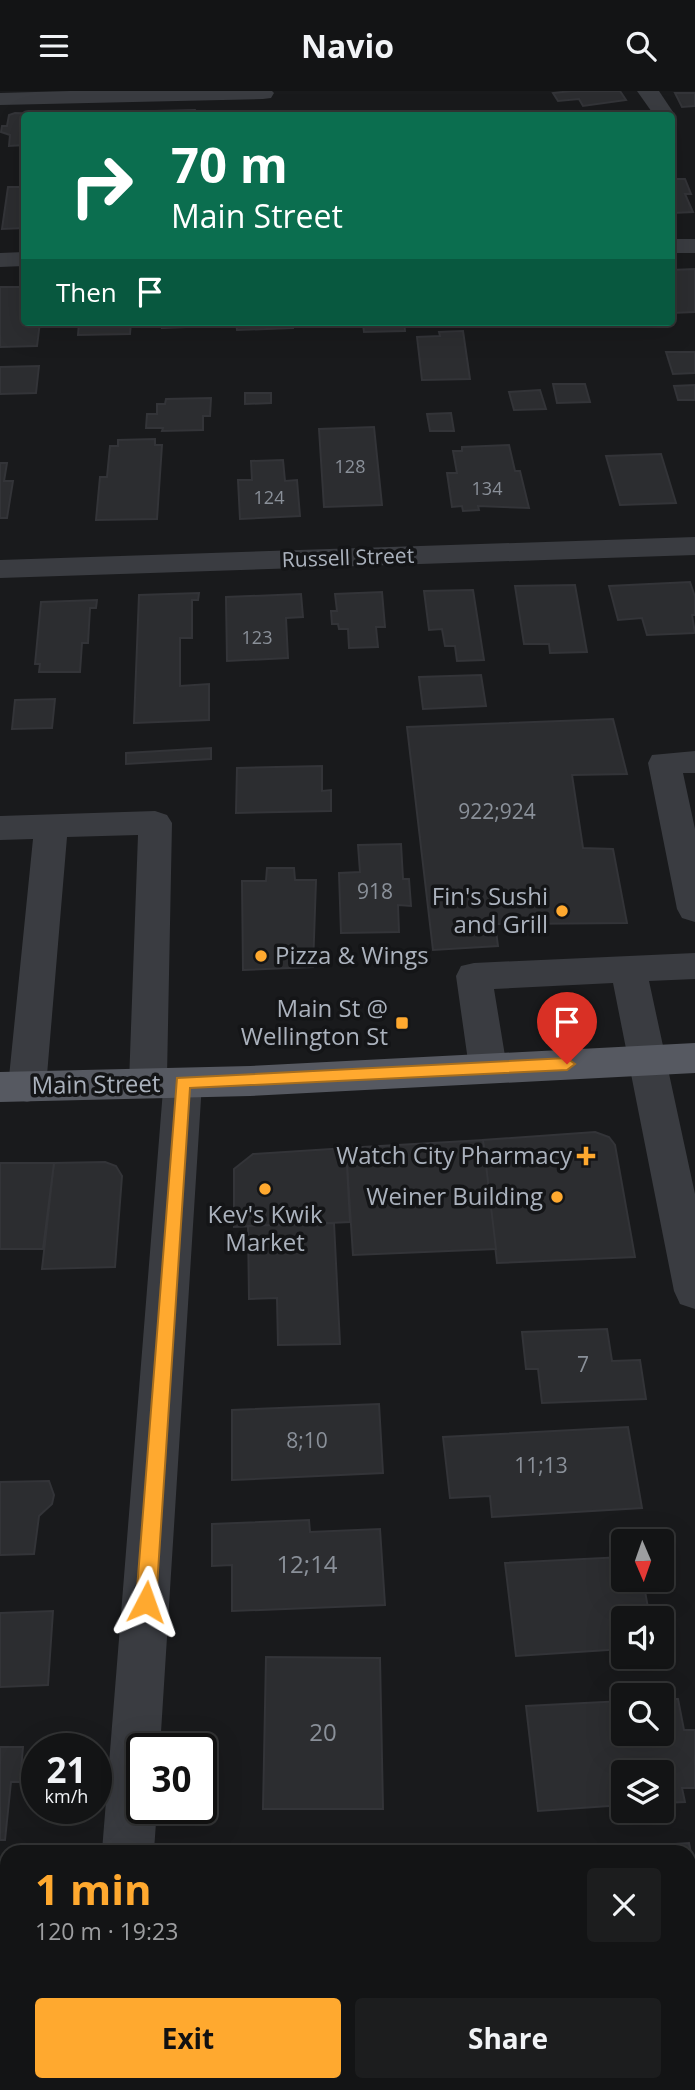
<!DOCTYPE html>
<html lang="en">
<head>
<meta charset="utf-8">
<style>
  body { margin:0; font-family:"Open Sans",sans-serif; background:#1c1d1e; color:#f1f3f6; height:100vh; display:flex; flex-direction:column; font-size:26px; white-space:nowrap }
  * { box-sizing:border-box; margin:0 }
  p { font-size:23px; color:#9d9ea0 }
  .icon { flex:none; width:38px; height:38px; fill:none; stroke:currentColor; stroke-width:2; stroke-linecap:round; stroke-linejoin:round }
  .map { position:relative; flex:1; overflow:hidden }
  .drawer { position:absolute; left:0px; top:1754px; width:696px; height:247px; display:flex; flex-direction:column; background:#131415; border-radius:21px 21px 0 0; box-shadow:0 7px 28px #0002,0 0 0 2px #323334 }
  .drawer>* { flex:none }
  .banner { position:absolute; left:21px; top:21px; width:654px; height:214px; border-radius:7px; box-shadow:0 7px 28px #0002,0 0 0 2px #323334; background:#0b6e4f; color:#fff; overflow:hidden }
  .needle { width:46px; rotate:178deg }
  .buttons { position:absolute; left:611px; top:1438px; display:grid; gap:14px }
  .buttons a { display:grid; place-items:center; width:63px; height:63px; border-radius:7px; background:#131415; box-shadow:0 7px 28px #0002,0 0 0 2px #323334; font-size:35px }
  .speed { position:absolute; left:21px; top:1642px; display:flex; gap:14px; font-size:35px; font-weight:700; text-align:center }
  .speed>* { display:grid; place-content:center; width:91px; height:91px; border-radius:50%; background:#131415; box-shadow:0 7px 28px #0002,0 0 0 2px #323334; line-height:1 }
  .speed small { font-size:18px; font-weight:400 }
  .speed .limit { border:4px solid #111; border-radius:10px; background:#fff; color:#111 }
  .pin { position:absolute; display:grid; place-items:center; width:60px; height:60px; color:#fff; margin:-72px -30px; border-radius:50% 50% 50% 0; rotate:-45deg; box-shadow:0 0 7px #0007 }
  .pin .icon { rotate:45deg }
  .me { position:absolute; width:77px; margin:-38px; rotate:4deg; stroke-linejoin:round; filter:drop-shadow(0 0 5px #0008) }
  .turn { display:flex; align-items:center; gap:24px; height:147px; padding:0 35px; font-size:32px }
  .turn .icon { width:91px; height:91px; stroke-width:2.5 }
  .turn b { display:block; font-size:49px; line-height:60px }
  .then { display:flex; align-items:center; height:66px; padding:0 35px; background:#0003; gap:14px; font-size:26px }
  .round { display:grid; place-items:center; flex:none; width:74px; height:74px; border-radius:7px; background:#1c1d1e }
  .summary { display:flex; align-items:center; justify-content:space-between; height:119px; padding:0 35px }
  h1 { font-size:42px; font-weight:700; line-height:52px; color:#ffa92f }
  .cta { display:flex; gap:14px; margin-top:auto; padding:14px 35px }
  .cta a { flex:1; height:80px; border-radius:7px; background:#ffa92f; color:#111; font-size:28px; font-weight:700; line-height:80px; text-align:center }
  .cta a+a { background:#1c1d1e; color:#f1f3f6 }
  header { display:flex; justify-content:space-between; align-items:center; height:91px; padding:0 35px; background:#131415; font-size:32px; font-weight:700 }
  .map>svg:first-child { display:block }
  .building { fill:#2c2d30; stroke:#333438; stroke-width:2 }
  .lines { fill:none; stroke-linecap:round; stroke-linejoin:round }
  .minor { fill:#3a3c41; fill-rule:evenodd }
  .major { fill:#565961; fill-rule:evenodd }
  .route { fill:#ffa92f; stroke:#a66e1f; stroke-width:2 }
  .poi-dot { fill:#ffa92f; stroke:#141517; stroke-width:2.5 }
  .labels { text-anchor:middle; stroke-width:7; stroke-linejoin:round; paint-order:stroke }
  .far-number-label { font-size:18px; fill:#8a9099 }
  .far-street-label { font-size:21px; fill:#abb2bd; stroke:#141517 }
  .number-label { font-size:21px; fill:#8a9099 }
  .poi-label { font-size:24px; fill:#abb2bd; stroke:#141517; text-anchor:end }
  .street-label { font-size:24px; fill:#abb2bd; stroke:#141517 }
  .near-number-label { font-size:24px; fill:#8a9099 }
</style>
</head>
<body>
<header><svg class="icon" aria-label="menu" viewBox="0 0 24 24"><path d="M4 6h16M4 12h16M4 18h16"/></svg>Navio<svg class="icon" aria-label="search" viewBox="0 0 24 24"><circle cx="10" cy="10" r="6"/><path d="M15 15l6 6"/></svg></header>
<div class="map">
<svg width="695" height="1999" viewBox="0 0 695 1999">
  <rect width="100%" height="100%" fill="#191a1c"/>
  <!-- building -->
  <g class="building">
    <path d="M572 0H620L626 9 583 15 579 8 558 10 553 2Z"/>
    <path d="M675 2H695V15L682 16Z"/>
    <path d="M195 19 196 24H99H113V21Z"/>
    <path d="M525 20 526 24H489L488 22Z"/>
    <path d="M15 22 45 23 24 24V54L9 55 10 44 1 41 2 35H7L9 24Z"/>
    <path d="M672 88H685L691 103H685L693 121 672 122Z"/>
    <path d="M8 96H24V137L2 138Z"/>
    <path d="M695 178V221L672 222V179Z"/>
    <path d="M0 196H24V231H40L37 255 0 256Z"/>
    <path d="M79 231H131L130 243 78 244Z"/>
    <path d="M163 231H211V235L162 237Z"/>
    <path d="M236 231H293V237L237 239Z"/>
    <path d="M352 231H404L405 240 364 241 363 233H353Z"/>
    <path d="M535 231H582L583 235 536 236Z"/>
    <path d="M463 240 470 288 422 289 417 246 440 245 439 241Z"/>
    <path d="M666 261H695V282L673 283Z"/>
    <path d="M39 275 36 302 0 303V276Z"/>
    <path d="M553 293H585L590 311 557 312Z"/>
    <path d="M695 294V309H678L674 295Z"/>
    <path d="M540 299 546 318 514 319 509 301Z"/>
    <path d="M245 302H271V312L245 313Z"/>
    <path d="M211 307 210 325H203V339L162 340 163 337H146L147 323H157V313H165L166 308Z"/>
    <path d="M451 322 454 340H430L427 323Z"/>
    <path d="M374 336 382 414 324 416 319 338Z"/>
    <path d="M155 348V354H162L157 428 96 429 100 386H107L110 355H118V349Z"/>
    <path d="M509 354 515 380H520L529 417 478 415 479 419 463 420 462 415 452 416 447 382H457L453 360H462V356Z"/>
    <path d="M661 363 676 412 620 414 606 365Z"/>
    <path d="M283 369 285 390 297 389 300 425 240 428 238 389H252L251 370Z"/>
    <path d="M0 372H7L4 390H13L7 427H0Z"/>
    <path d="M690 491 695 506V524H692L695 542 647 544 642 527 618 529 609 495Z"/>
    <path d="M575 494 587 561 550 562 549 553H524L515 495Z"/>
    <path d="M473 499 484 569 457 570 455 555H445L442 538 429 539 424 500Z"/>
    <path d="M382 501 385 536H376L378 556 349 557 348 538H339L338 533H332L331 520H337L335 503Z"/>
    <path d="M199 502 198 509H192V547H180V595L209 593V629L134 632 139 504Z"/>
    <path d="M301 503 303 526 286 527 288 567 227 570 226 506Z"/>
    <path d="M97 509 96 517H90L88 552H82L80 581H39L40 573H35L41 511Z"/>
    <path d="M481 584 486 615 423 618 419 586Z"/>
    <path d="M55 608 52 637 12 638 15 609Z"/>
    <path d="M613 628 627 683 572 684 583 757 613 758 627 832 495 833 498 855 433 859 407 636Z"/>
    <path d="M211 657V668L126 673V662Z"/>
    <path d="M322 675V700L331 699V720L236 722 237 677Z"/>
    <path d="M401 753 403 788H409L411 815 398 814 399 841 341 842 339 782 360 781 358 754Z"/>
    <path d="M267 777H294L295 789H316L313 876 243 879 242 790H266Z"/>
    <path d="M595 1041 609 1046 615 1054 635 1166 497 1172 483 1049Z"/>
    <path d="M483 1049 496 1158 353 1164 346 1057Z"/>
    <path d="M346 1057 350 1131 234 1136V1078L253 1063Z"/>
    <path d="M105 1071 116 1075 122 1085 115 1176 42 1178 54 1072Z"/>
    <path d="M0 1072H54L43 1158H0Z"/>
    <path d="M334 1132 340 1253 278 1254 277 1207 249 1208 248 1135Z"/>
    <path d="M607 1238 612 1270 640 1269 646 1308 542 1312 538 1278H526L522 1241Z"/>
    <path d="M379 1313 383 1382 232 1389V1319Z"/>
    <path d="M628 1336 642 1417 492 1426 490 1405 450 1407 443 1346Z"/>
    <path d="M49 1390 54 1404 52 1413 39 1425 34 1463 0 1464V1391Z"/>
    <path d="M309 1429 310 1441 380 1438 385 1514 232 1520V1474L212 1475V1433Z"/>
    <path d="M623 1466V1489H643L650 1528H623V1558L516 1565 505 1472Z"/>
    <path d="M53 1520 48 1594 0 1596V1522Z"/>
    <path d="M266 1566 380 1567 383 1718H263Z"/>
    <path d="M662 1608H678L684 1639H695V1697H682L685 1711 662 1712V1682H623V1714L538 1720 526 1615 623 1610V1643H662Z"/>
    <path d="M0 1656H23L20 1691H11L5 1749H0Z"/>
    <path d="M689 1752 695 1783V1975H690V1760L583 1759Z"/>
    <rect x="0" y="1816" width="7" height="99"/>
  </g>
  <g class="lines">
    <!-- minor -->
    <g class="minor">
      <path d="M70 0H272L274 2 271 7 263 8 0 14V2Z"/>
      <path d="M637 0H659L673 21 670 24H654Z"/>
      <rect x="672" y="148" width="23" height="14"/>
      <path d="M24 161V175L0 176V162Z"/>
      <path d="M695 446V464L0 487V469Z"/>
      <path d="M695 660V682H683L695 738V831L682 827 677 818 648 672 652 664Z"/>
      <path d="M155 720 167 724 172 732 167 985 169 981 183 977 197 981 202 992 160 1657H142V1717H157L154 1760H102L163 999 148 1007 134 1003 129 992 138 744 67 746 46 996 41 1007 27 1011 13 1007 8 996 33 748 0 749V725Z"/>
      <path d="M695 862V888L649 890 695 1103V1218L680 1213 674 1200 613 892 494 898 507 977 501 987 488 992 475 987 469 977 456 885 461 875 474 872Z"/>
      <rect x="84" y="1993" width="56" height="6"/>
    </g>
    <!-- major -->
    <path class="major" d="M695 952V982L250 1005 0 1011V981L250 975Z"/>
  </g>
  <!-- route -->
  <path class="route" d="M567 967 575 973 567 979 190 997 156 1511 153 1518 146 1521 139 1518 136 1511 177 987Z"/>
  <!-- markers -->
  <g class="poi-dot">
    <circle cx="562" cy="820" r="7"/>
    <circle cx="261" cy="865" r="7"/>
    <rect x="395" y="925" width="14" height="14" rx="3.5"/>
    <path d="M582.5 1054.5h7v7h7v7h-7v7h-7v-7h-7v-7h7z"/>
    <circle cx="265" cy="1098" r="7"/>
    <circle cx="557" cy="1106" r="7"/>
  </g>
  <g class="labels">
    <!-- far-number labels -->
    <g class="far-number-label">
      <text x="350" y="382">128</text>
      <text x="487" y="404">134</text>
      <text x="269" y="413">124</text>
      <text x="257" y="553">123</text>
    </g>
    <!-- far-street labels -->
    <g class="far-street-label">
      <text transform="translate(348 467) rotate(-2)" y="7">Russell Street</text>
    </g>
    <!-- number labels -->
    <g class="number-label">
      <text x="497" y="728">922;924</text>
      <text x="375" y="808">918</text>
      <text x="583" y="1281">7</text>
      <text x="307" y="1357">8;10</text>
      <text x="541" y="1382">11;13</text>
    </g>
    <!-- poi labels -->
    <g class="poi-label">
      <text x="548" y="814">Fin's Sushi<tspan x="548" dy="28">and Grill</tspan></text>
      <text x="275" y="873" text-anchor="start">Pizza &amp; Wings</text>
      <text x="388" y="926">Main St @<tspan x="388" dy="28">Wellington St</tspan></text>
      <text x="572" y="1073">Watch City Pharmacy</text>
      <text x="543" y="1114">Weiner Building</text>
      <text x="265" y="1132" text-anchor="middle">Kev's Kwik<tspan x="265" dy="28">Market</tspan></text>
    </g>
    <!-- street labels -->
    <g class="street-label">
      <text transform="translate(96 994) rotate(-1)" y="8">Main Street</text>
    </g>
    <!-- near-number labels -->
    <g class="near-number-label">
      <text x="307" y="1482">12;14</text>
      <text x="323" y="1650">20</text>
    </g>
  </g>
</svg>
<div class="buttons">
<a><svg class="needle" viewBox="-14 -14 28 28"><path d="M0-13l5 13h-10z" fill="#e53935"/><path d="M0 13l5-13h-10z" fill="#9d9ea0"/></svg></a>
<a><svg class="icon" aria-label="sound" viewBox="0 0 24 24"><path d="M4 9h4l5-4v14l-5-4H4zM17 9q2 3 0 6"/></svg></a>
<a><svg class="icon" aria-label="search" viewBox="0 0 24 24"><circle cx="10" cy="10" r="6"/><path d="M15 15l6 6"/></svg></a>
<a><svg class="icon" aria-label="layers" viewBox="0 0 24 24"><path d="M12 4l9 5-9 5-9-5zM3 14l9 5 9-5"/></svg></a>
</div>
<div class="speed"><div>21<small>km/h</small></div><div class="limit">30</div></div>
<div class="pin" style="left:567px;top:973px;background:#d93025"><svg class="icon" aria-label="arrive" viewBox="0 0 24 24"><path d="M6 21V4h12l-3 4 3 4H6"/></svg></div>
<svg class="me" style="left:146px;top:1511px" viewBox="-20 -20 40 40"><path d="M0-17L14 15 0 8-14 15z" fill="#ffa92f" stroke="#fff" stroke-width="4"/></svg>
<div class="banner">
<div class="turn"><svg class="icon" aria-label="right" viewBox="0 0 24 24"><path d="M7 20v-9h11M14 6l5 5-5 5"/></svg><div><b>70 m</b>Main Street</div></div>
<div class="then">Then<svg class="icon" aria-label="arrive" viewBox="0 0 24 24"><path d="M6 21V4h12l-3 4 3 4H6"/></svg></div>
</div>
<section class="drawer">
<div class="summary"><div><h1>1 min</h1><p>120 m · 19:23</p></div><a class="round"><svg class="icon" aria-label="close" viewBox="0 0 24 24"><path d="M6 6l12 12M18 6L6 18"/></svg></a></div>
<div class="cta"><a>Exit</a><a>Share</a></div>
</section>
</div>
</body>
</html>
